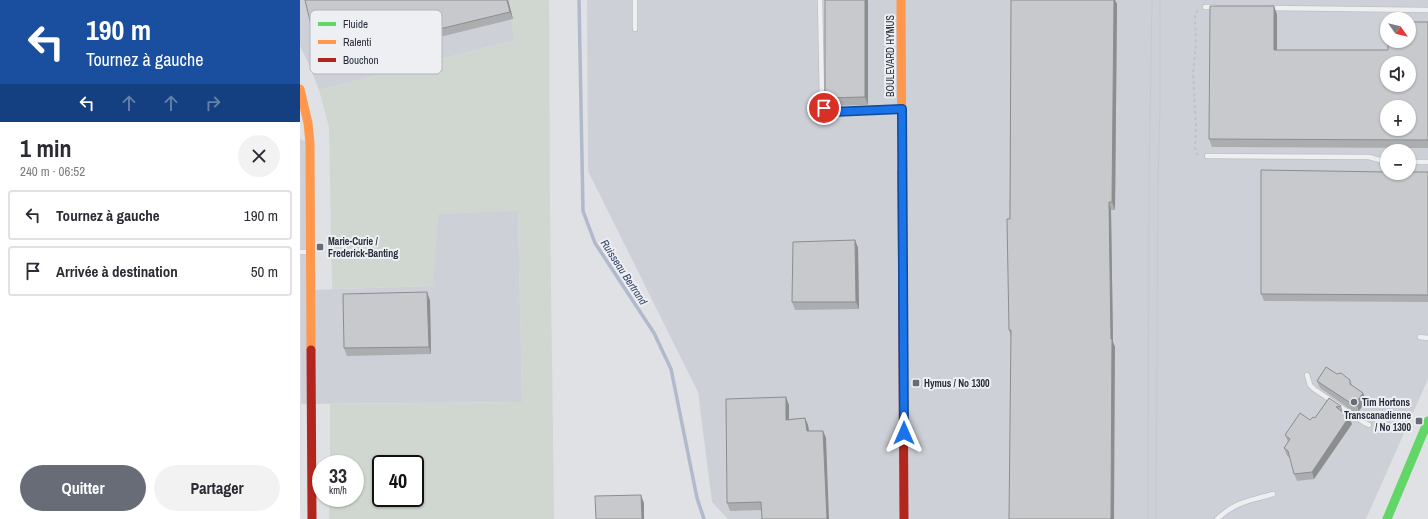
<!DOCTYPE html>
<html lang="fr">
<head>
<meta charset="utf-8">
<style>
  body { margin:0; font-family:"Archivo Narrow",sans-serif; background:#f2f2f3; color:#2b2b33; height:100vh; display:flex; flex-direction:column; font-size:15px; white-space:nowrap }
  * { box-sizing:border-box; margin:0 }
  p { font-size:13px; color:#7c7c81 }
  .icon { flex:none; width:22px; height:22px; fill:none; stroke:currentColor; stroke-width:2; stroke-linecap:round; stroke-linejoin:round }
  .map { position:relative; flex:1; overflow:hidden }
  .drawer { display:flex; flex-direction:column; background:#fff; width:300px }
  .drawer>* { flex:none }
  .banner { background:#1a4fa0; color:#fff; overflow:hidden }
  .needle { width:26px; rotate:124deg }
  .tools { position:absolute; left:1080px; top:12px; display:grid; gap:8px }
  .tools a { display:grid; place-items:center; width:36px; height:36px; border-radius:50%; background:#fff; box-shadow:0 1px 3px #0004; font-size:20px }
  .speed { position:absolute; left:12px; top:455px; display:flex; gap:8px; font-size:20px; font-weight:700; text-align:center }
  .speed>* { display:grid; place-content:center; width:52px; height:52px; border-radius:50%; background:#fff; box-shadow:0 1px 3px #0004; line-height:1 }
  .speed small { font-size:10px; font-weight:400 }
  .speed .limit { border:2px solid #111; border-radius:6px; background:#fff; color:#111 }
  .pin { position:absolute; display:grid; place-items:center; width:34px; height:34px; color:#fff; margin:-17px; border:2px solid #fff; border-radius:50%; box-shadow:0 1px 4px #0007 }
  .me { position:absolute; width:44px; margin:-22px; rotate:0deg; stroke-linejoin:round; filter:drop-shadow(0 0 3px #0008) }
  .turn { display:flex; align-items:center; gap:14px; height:84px; padding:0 20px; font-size:18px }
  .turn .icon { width:52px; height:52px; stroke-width:2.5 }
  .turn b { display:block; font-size:28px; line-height:34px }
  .lanes { display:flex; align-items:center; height:38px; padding:0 20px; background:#0003; justify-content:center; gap:20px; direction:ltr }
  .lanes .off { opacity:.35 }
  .round { display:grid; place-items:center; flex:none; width:42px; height:42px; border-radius:21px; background:#f2f2f3 }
  .headline { display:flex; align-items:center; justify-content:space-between; height:68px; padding:0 20px }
  h1 { font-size:24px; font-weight:700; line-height:30px }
  .button { display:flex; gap:8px; margin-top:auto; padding:8px 20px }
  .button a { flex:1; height:46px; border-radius:24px; background:#686c76; color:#fff; font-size:16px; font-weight:700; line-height:46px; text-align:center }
  .button a+a { background:#f2f2f3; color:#2b2b33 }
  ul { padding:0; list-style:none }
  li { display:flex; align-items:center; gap:12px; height:50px; margin:0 8px 6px; padding:0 12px; border:2px solid #e1e1e2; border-radius:4px }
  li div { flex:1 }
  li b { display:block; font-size:15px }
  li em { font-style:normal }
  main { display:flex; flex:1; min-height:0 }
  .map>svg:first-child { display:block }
  .built { fill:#ced0d7; fill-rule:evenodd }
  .green { fill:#cfd7d0; fill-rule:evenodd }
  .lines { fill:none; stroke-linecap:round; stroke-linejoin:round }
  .stream { stroke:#b0bacc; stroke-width:3.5 }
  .lane-casing { stroke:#bdbfc2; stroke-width:6 }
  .path { stroke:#c1c2c7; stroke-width:2; stroke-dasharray:3 3; stroke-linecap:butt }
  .lane { stroke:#eeeff1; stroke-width:4.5 }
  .fast { stroke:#63d668; stroke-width:9 }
  .slow { stroke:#ff974d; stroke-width:9 }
  .jam { stroke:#b3261e; stroke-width:9 }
  .tram { stroke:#c8c9cb; stroke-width:1 }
  .wall { fill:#abadaf }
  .shaded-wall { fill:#8b8d8f }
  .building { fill:#c7c9cc; stroke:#8b8d8f; fill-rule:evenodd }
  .route-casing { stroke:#114b97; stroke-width:10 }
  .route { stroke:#1a73e8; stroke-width:7 }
  .poi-dot { fill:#686c76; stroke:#edeff3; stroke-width:1.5 }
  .labels { text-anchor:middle; stroke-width:4; stroke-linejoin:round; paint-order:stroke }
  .street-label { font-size:10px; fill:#282d3b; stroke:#edeff3 }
  .poi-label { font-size:10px; font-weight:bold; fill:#282d3b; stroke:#edeff3; text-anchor:start }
  .water-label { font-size:11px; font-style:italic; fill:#37486a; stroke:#edeff3 }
  .key { fill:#edeff3; stroke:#b2b5bc; stroke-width:1 }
  .key-label { font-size:11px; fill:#282d3b }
</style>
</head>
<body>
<main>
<section class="drawer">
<div class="banner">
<div class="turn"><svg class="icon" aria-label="left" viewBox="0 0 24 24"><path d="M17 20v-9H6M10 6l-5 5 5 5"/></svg><div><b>190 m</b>Tournez à gauche</div></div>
<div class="lanes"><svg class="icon" aria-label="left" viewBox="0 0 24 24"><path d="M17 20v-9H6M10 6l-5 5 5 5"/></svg><svg class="icon off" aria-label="ahead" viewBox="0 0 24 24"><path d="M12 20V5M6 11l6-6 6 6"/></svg><svg class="icon off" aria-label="ahead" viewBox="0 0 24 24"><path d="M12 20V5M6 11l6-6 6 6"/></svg><svg class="icon off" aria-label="right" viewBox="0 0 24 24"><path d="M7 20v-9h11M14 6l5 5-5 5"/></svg></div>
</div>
<div class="headline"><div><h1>1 min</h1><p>240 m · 06:52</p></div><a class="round"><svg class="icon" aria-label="close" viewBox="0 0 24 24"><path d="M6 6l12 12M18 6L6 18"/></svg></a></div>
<ul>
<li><svg class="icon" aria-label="left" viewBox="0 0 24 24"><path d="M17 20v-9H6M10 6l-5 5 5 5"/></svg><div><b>Tournez à gauche</b></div><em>190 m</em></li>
<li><svg class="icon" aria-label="arrive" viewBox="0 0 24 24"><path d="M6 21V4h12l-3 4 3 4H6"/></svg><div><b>Arrivée à destination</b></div><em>50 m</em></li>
</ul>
<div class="button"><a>Quitter</a><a>Partager</a></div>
</section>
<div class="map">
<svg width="1128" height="519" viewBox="0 0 1128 519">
  <rect width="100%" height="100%" fill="#dfe1e4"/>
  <!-- built -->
  <g class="built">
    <path d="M0 0H208L215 40 19 90 9 64 0 46Z"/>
    <path d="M287 0H1128V379L1066 519H428L412 502 398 392 288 171ZM1087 19H1109V41H1087ZM1087 63H1109V85H1087ZM1087 107H1109V129H1087ZM1087 151H1109V173H1087Z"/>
    <path d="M0 139 10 143 8 290 132 286 138 214 218 210 222 402 1 404V519Z"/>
  </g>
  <!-- green -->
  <path class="green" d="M208 0H249L250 207 254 519H29L30 498H55V464H30V404L222 402 218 211 138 214 133 286 32 289 29 127 19 90 215 40ZM81 464H115V498H81Z"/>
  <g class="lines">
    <!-- stream -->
    <path class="stream" d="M279 0 283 211 295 243 354 333 371 369 397 498 404 519"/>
    <!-- lane casing -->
    <g class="lane-casing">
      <g id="lane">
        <path d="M335 0V29"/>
        <path d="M520 0 522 99 524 108 531 112 601 109"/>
        <path d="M905 7H914"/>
        <path d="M970 8 1128 10"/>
        <path d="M907 156 1069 157 1087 162"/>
        <path d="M1109 162H1128"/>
        <path d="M0 252H9"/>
        <path d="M1120 337 1128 338"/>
        <path d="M1007 375 1010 385 1014 389 1063 422 1069 425"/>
        <path d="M917 519C937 501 949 501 973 494"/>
      </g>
    </g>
    <!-- path -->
    <path class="path" d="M898 10 895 16 896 43 893 74 896 126 895 148 896 153 900 156"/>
    <!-- lane -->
    <use href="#lane" class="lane"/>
    <!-- fast -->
    <path class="fast" d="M1087 519 1128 421"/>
    <!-- slow -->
    <g class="slow">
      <path d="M601 0 602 172"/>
      <path d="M0 89 8 123 10 143 11 350"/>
    </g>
    <!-- jam -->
    <g class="jam">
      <path d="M602 172 604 519"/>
      <path d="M11 350 12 519"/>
    </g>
    <!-- tram -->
    <g class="tram">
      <path d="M848 519 849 184 852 0"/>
      <path d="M856 519 858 183 860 107V0"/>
    </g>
  </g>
  <!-- wall -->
  <g class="wall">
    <path d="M5 0H208L213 19 22 66 19 58Z"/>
    <path d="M525 0H568V105L528 106 525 98Z"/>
    <path d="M711 0H815L817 4 815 210H811L813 342 815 347 711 337 709 330Z"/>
    <path d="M977 14V50H1088L1128 22V148L912 147 909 139Z"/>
    <path d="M1128 172V302L964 301 961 294Z"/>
    <path d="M555 240 558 248 559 309 495 310 492 302Z"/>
    <path d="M130 300 131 354 47 356 44 348Z"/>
    <path d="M1037 374 1050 380 1052 385 1066 400 1059 411 1054 412 1020 388 1017 381Z"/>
    <path d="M1029 398 1041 406 1044 413 1052 424 1014 479 997 481 994 474 990 458 987 456 984 448 988 442 985 435 1010 420 1015 418Z"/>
    <path d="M489 405V419L505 418 508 425 509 431H523L526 438 462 510 430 511 427 503Z"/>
  </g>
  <!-- shaded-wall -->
  <g class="shaded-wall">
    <path d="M207 0H208L213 19 210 12Z"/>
    <path d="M565 0H568V105L565 97Z"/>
    <path d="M814 0H815L817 4 815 210 812 202Z"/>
    <path d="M974 6 977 14V57L974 50Z"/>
    <path d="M809 202 811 210 813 342 815 347 814 519H811Z"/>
    <path d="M555 240 558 248 559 309 556 302Z"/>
    <path d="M127 292 130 300 131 354 129 347Z"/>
    <path d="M1063 393 1066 400 1059 411 1056 403Z"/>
    <path d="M486 397 489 405V427L486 420Z"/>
    <path d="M1049 417 1052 424 1014 479 1012 472Z"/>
    <path d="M505 418 508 425 510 438 507 431Z"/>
    <path d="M523 431 526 438 529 519H527Z"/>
    <path d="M341 495 344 503V519H342Z"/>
  </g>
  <!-- building -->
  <g class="building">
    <path d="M5 0H207L210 12 19 58Z"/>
    <path d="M525 0H565V97L525 98Z"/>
    <path d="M711 0H814L812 202H809L811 339H812L811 519H709L711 330H709L707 219H710Z"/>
    <path d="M910 6H974V50H1088V41H1109V22H1128V140L909 139ZM1087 63H1109V85H1087ZM1087 107H1109V129H1087Z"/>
    <path d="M961 170 1087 172V173H1109V172H1128V295L961 294Z"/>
    <path d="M555 240 556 302H492L493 242Z"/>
    <path d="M127 292 129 347 44 348 43 294Z"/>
    <path d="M1026 367 1037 374 1041 373 1050 380V384L1063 393 1056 403 1052 404 1017 381Z"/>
    <path d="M486 397V420L505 418 507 431H523L527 519H462L461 502 427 503 426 399Z"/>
    <path d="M1029 398 1041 406 1036 407 1049 417 1012 472 994 474 988 451 984 448 990 439 985 435 1000 413 1010 420 1013 417 1015 418Z"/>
    <path d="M341 495 342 519H296L295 496Z"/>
  </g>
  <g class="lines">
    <!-- route casing -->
    <g class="route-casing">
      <path id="route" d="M524 108 532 112 602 109 604 433"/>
    </g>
    <!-- route -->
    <use href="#route" class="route"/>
  </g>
  <!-- markers -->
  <g class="poi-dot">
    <rect x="16" y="243" width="8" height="8" rx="2"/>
    <rect x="612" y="379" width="8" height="8" rx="2"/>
    <circle cx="1054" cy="402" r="4"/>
    <rect x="1115" y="417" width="8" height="8" rx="2"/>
  </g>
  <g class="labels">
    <!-- street labels -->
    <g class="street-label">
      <text transform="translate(590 56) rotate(-90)" y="4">BOULEVARD HYMUS</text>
    </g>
    <!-- poi labels -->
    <g class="poi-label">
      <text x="28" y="245">Marie-Curie /<tspan x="28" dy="12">Frederick-Banting</tspan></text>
      <text x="624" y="387">Hymus / No 1300</text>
      <text x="1062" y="406">Tim Hortons</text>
      <text x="1111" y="419" text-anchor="end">Transcanadienne<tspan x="1111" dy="12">/ No 1300</tspan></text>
    </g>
    <!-- water labels -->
    <g class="water-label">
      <text transform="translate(324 272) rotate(57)" y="4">Ruisseau Bertrand</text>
    </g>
  </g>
  <!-- legend -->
  <rect x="10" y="10" width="132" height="64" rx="6" class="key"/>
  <rect x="18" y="22" width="18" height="4" fill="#63d668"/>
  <rect x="18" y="40" width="18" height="4" fill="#ff974d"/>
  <rect x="18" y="58" width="18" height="4" fill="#b3261e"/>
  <g class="key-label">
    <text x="43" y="28">Fluide</text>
    <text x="43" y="46">Ralenti</text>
    <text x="43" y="64">Bouchon</text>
  </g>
</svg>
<div class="tools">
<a><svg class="needle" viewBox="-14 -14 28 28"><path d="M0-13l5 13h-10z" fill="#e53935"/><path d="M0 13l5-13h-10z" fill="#7c7c81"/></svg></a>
<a><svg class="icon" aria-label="sound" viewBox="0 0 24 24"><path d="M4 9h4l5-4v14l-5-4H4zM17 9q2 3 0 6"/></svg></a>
<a>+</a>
<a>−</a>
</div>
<div class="speed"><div>33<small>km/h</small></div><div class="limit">40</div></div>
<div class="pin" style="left:524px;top:108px;background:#d93025"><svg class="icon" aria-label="arrive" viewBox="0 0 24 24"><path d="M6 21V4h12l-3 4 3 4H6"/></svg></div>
<svg class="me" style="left:604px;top:433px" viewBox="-20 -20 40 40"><path d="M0-17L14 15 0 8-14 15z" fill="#1a73e8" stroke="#fff" stroke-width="4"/></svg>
</div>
</main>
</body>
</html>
